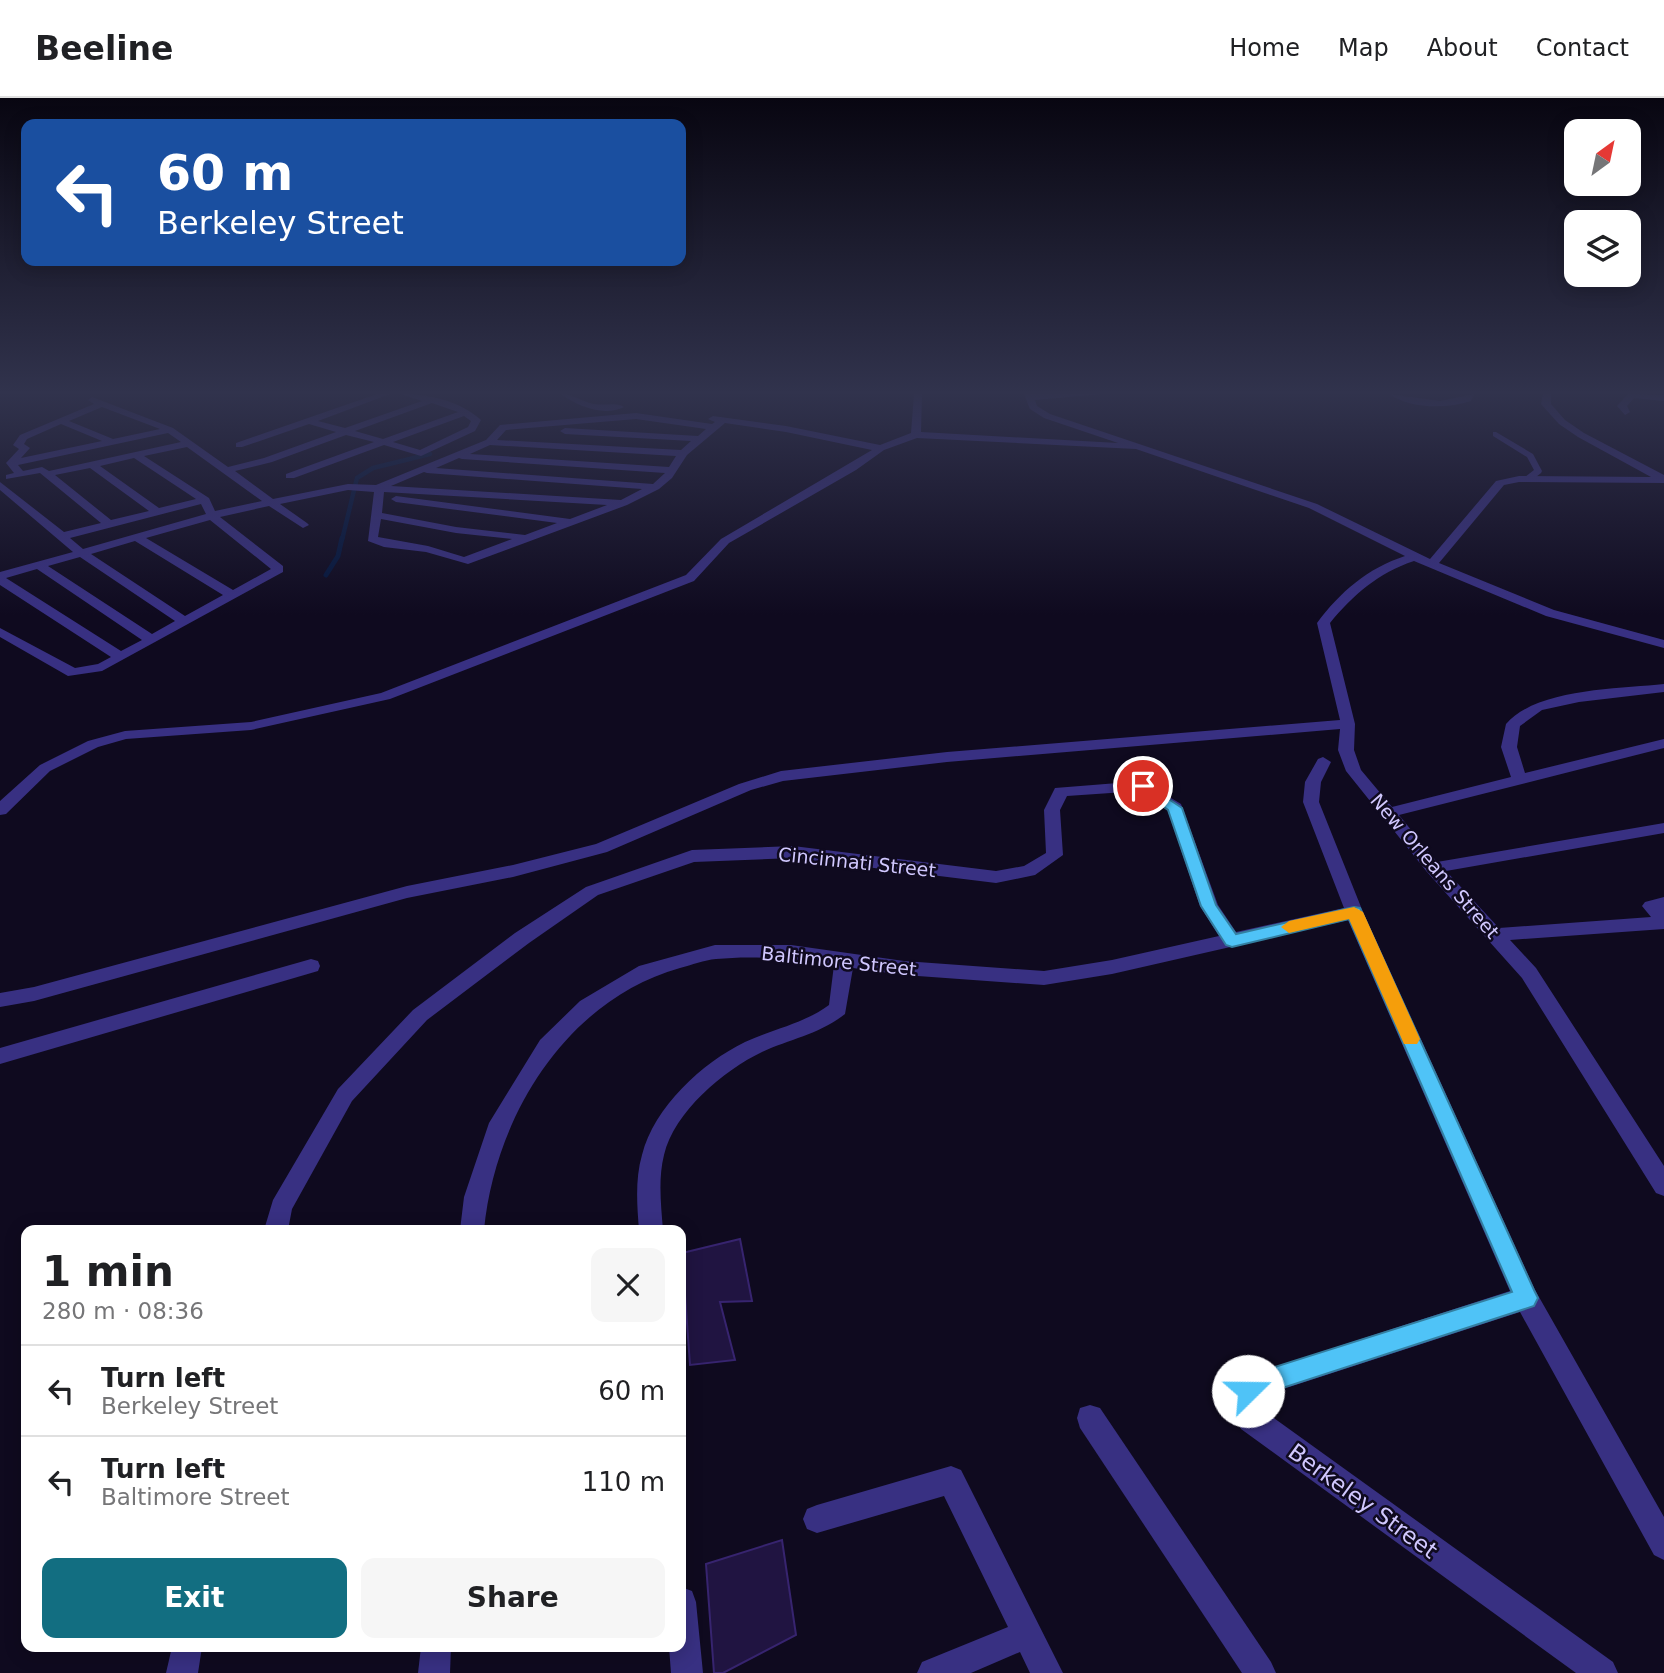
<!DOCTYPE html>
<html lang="en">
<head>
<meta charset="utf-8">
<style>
  body { margin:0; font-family:"DejaVu Sans",sans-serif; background:#f6f6f6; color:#202124; height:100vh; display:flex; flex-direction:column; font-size:26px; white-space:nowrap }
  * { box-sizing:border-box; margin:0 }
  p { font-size:23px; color:#757577 }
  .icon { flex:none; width:38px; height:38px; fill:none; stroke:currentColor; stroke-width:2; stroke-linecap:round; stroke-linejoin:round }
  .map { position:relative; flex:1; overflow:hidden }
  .sheet { position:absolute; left:21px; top:1127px; width:665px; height:427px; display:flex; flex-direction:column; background:#fff; border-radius:14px; box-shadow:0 4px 18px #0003 }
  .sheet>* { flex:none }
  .top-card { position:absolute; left:21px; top:21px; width:665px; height:147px; border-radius:14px; box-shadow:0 4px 18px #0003; background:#1a4fa0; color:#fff; overflow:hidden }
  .needle { width:46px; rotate:33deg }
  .fabs { position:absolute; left:1564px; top:21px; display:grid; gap:14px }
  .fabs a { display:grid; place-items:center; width:77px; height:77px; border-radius:14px; background:#fff; box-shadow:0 4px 18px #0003; font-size:35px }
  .pin { position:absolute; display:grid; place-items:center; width:60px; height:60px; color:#fff; margin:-30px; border:4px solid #fff; border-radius:50%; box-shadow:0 2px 7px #0007 }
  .me { position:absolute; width:77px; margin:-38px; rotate:68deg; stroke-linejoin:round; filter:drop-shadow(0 0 5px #0008) }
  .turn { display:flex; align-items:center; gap:24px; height:147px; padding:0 21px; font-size:32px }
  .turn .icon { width:91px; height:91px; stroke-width:2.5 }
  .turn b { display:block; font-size:49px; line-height:60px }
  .round { display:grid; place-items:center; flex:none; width:74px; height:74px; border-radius:14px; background:#f6f6f6 }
  .overview { display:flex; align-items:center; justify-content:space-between; height:119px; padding:0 21px }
  h1 { font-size:42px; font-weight:700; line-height:52px }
  .button { display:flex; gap:14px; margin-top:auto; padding:14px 21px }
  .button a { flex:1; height:80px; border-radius:14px; background:#126e81; color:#fff; font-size:28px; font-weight:700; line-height:80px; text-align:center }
  .button a+a { background:#f6f6f6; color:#202124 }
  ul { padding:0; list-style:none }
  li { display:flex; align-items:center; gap:21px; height:91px; padding:0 21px; border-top:2px solid #e0e0e0 }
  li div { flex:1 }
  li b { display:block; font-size:26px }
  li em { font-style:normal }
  header { display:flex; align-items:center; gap:42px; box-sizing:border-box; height:98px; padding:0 35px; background:#fff; border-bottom:2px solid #e0e0e0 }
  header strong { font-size:33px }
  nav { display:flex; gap:38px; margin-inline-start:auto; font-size:24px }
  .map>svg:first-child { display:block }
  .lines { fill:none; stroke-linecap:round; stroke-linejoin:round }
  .stream-far1 { stroke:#04163d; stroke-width:4.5 }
  .stream { stroke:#04163d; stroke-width:5 }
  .building { fill:#201441; stroke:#37246f; stroke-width:2 }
  .service { fill:#383082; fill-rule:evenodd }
  .minor { fill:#383082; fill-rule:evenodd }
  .route { fill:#4fc3f7; stroke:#337fa1; stroke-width:2 }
  .slow { fill:#f59e0b }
  .labels { text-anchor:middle; stroke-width:5; stroke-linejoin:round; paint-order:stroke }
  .street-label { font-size:19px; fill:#d1c8ff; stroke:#0f0a1f }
  .near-street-label { font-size:23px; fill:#d1c8ff; stroke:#0f0a1f }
</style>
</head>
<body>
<header>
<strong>Beeline</strong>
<nav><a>Home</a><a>Map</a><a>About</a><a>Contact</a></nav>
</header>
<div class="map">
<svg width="1664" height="1575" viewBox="0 0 1664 1575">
  <rect width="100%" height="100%" fill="#0f0a1f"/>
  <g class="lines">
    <!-- stream-far1 -->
    <path class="stream-far1" d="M342 442 357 380 373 370 430 356"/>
    <!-- stream -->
    <path class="stream" d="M326 477 338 458 342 440"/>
  </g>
  <!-- building -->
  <g class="building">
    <path d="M740 1141 752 1203 720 1204 735 1262 690 1267 682 1155Z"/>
    <path d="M782 1442 796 1537 723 1575H714L706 1466Z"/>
  </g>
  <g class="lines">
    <!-- service -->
    <path class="service" d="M1496 334 1533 356 1542 373 1541 375 1531 383H1525V379L1534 372 1527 359 1493 338V334Z"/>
    <!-- minor -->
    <g class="minor">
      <path d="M377 296H390L318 323 345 330 422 303 401 296C430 296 460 303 481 322L475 333 421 358 384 347 294 380H286V376L374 344 346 337 272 364 235 373 273 401 348 386 376 387 486 342 500 327 636 315 712 326 715 324 708 321 713 318 786 328 880 347 911 335 914 296H922L921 334 1118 345 1044 320 1030 311 1024 296H1102L1035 302 1037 308 1050 316 1317 406 1430 461 1496 383 1519 378 1651 379 1578 339 1559 326 1541 306 1543 296H1551V306L1565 322 1584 335 1664 377V385L1519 384 1504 387 1439 465 1554 512 1664 542V550L1546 518 1414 463C1378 475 1353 497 1330 525L1355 626 1354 652 1361 672 1392 709 1511 679 1501 649 1506 626C1537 590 1619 591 1664 586V594L1579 604 1542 612 1520 628 1517 649 1525 675 1664 641V650L1399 717 1437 764 1664 725V735L1446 773 1499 830 1651 819 1642 808 1645 804 1664 799V831L1510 842 1536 870 1664 1068V1098L1656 1095 1522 880 1427 774 1346 673 1338 652 1340 631 947 664 783 683 751 692 607 754 513 779 407 800 34 903 0 909V895L34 889 407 788 513 767 596 746 739 686 781 673 947 654 1340 622 1317 525C1340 494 1368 470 1405 458L1309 410 1136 351 917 340 884 352 856 372 729 445 694 483 390 601 251 632 126 641 98 649 50 673 6 716 0 717V703L40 667 88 643 125 633 251 624 381 595 686 477 721 441 872 352 786 334 725 325 687 357 672 380 659 391 627 407 468 466 426 454 384 449 368 443 374 394 348 392 280 406 307 425 309 427 303 430 269 408 220 419 283 468V474L102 573 68 578 0 539V530L75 570 98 566 111 559 0 487V474L73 454 0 392V384L64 434 101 425 40 375 6 381V377L14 375 6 365 19 351 13 347 20 337 94 306 88 302 92 299 173 330 228 369 264 360 336 334 309 326 242 349H236V345ZM432 305 458 314 383 341 355 333ZM102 309 160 331 113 341 69 323ZM464 318 471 323 468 329 420 352 393 344ZM636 321 706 331 698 338 565 330 560 333 565 336 691 343 681 352 497 342 506 332ZM61 326 102 343 21 360 30 350 24 346 27 341ZM168 335 181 344 49 373 42 369 23 373 18 367ZM490 347 676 358 669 369 470 356ZM187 349 262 403 215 413 209 400 144 358ZM134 360 196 401 159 410 100 368ZM459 360 462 361 665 375 653 386 436 370ZM90 370 149 413 111 422 55 377ZM424 374 427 375 642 391 621 402 391 388ZM384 394 607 407 570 421 396 398 391 401 396 404 557 425 525 437 456 429 382 415ZM201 406 206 416 83 451 70 440ZM381 421 456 435 512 441 464 459 428 448 378 439ZM210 422 271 471 233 492 146 440ZM135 443 223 497 185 518 91 456ZM80 459 175 523 152 536 48 468ZM37 471 142 542 121 553 6 480Z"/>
      <path d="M561 296C574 296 582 304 594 306 605 308 615 304 624 309 604 319 577 308 561 296Z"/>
      <path d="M1389 296 1440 303 1474 296 1471 303C1446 311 1411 311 1389 296Z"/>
      <path d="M1628 296 1664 297V303L1634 300 1627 308 1630 314 1625 317 1617 308Z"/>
      <path d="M1323 659 1331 664 1321 684 1319 704 1363 814 1535 1192 1664 1419V1462L1654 1457 1520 1214 1268 1296 1260 1301V1310L1613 1564 1618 1575H1576L1241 1331 1233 1311 1239 1284 1253 1276 1510 1193 1348 822 1112 876 1044 887 904 877 853 870 845 916C820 936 790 941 762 954 724 972 674 1014 664 1057 658 1081 661 1107 663 1132H639C637 1107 635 1081 642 1057 654 1009 702 965 745 944 773 931 803 926 829 907L834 867C796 861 755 857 716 861 704 862 692 867 680 870 566 902 495 1019 484 1132H460L464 1099 489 1025 540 942 580 903 639 868 715 847H791L904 863 1044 873 1112 862 1219 838 1200 808 1168 713 1140 693 1067 698 1060 712 1063 757 1035 777 996 785 793 760 694 764 598 797 529 845 427 922 352 1003 292 1111 288 1132H264L273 1102 338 991 413 912 515 835 586 789 692 752 793 748 996 773 1024 768 1046 755 1044 712 1055 690 1143 683 1181 706 1218 807 1236 834 1344 810 1303 704 1305 684 1318 661Z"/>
      <path d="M311 861 318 863 320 868 318 873 0 966V950Z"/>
      <path d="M1090 1307 1100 1310 1271 1564 1276 1575H1242L1080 1330 1077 1320 1080 1310Z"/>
      <path d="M951 1368 961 1372 1063 1575H1030L1020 1554 971 1575H917L922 1564 1008 1529 944 1398 817 1435 807 1431 803 1421 807 1411 817 1407Z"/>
      <path d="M681 1489 692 1493 696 1504 703 1575H671L669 1549H681Z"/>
      <path d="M172 1549H202L198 1575H166Z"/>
      <path d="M421 1549H451L450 1575H418Z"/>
    </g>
  </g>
  <!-- sky -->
  <linearGradient id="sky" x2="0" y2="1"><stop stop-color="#080611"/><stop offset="0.57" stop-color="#31334d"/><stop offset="1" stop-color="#31334d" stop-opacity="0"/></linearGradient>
  <rect width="1664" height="517" fill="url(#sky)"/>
  <!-- route -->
  <path class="route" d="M1143 684 1182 710 1216 807 1236 836 1354 809 1360 810 1534 1192 1538 1200 1534 1208 1267 1295 1248 1305 1240 1301 1236 1293 1240 1284 1262 1273 1512 1194 1349 821 1232 849 1226 847 1201 808 1168 712 1138 691 1136 688Z"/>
  <!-- slow -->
  <path class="slow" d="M1354 809 1363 814 1420 941 1417 946H1404L1349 821 1289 835 1281 829 1289 823Z"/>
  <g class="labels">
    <!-- street labels -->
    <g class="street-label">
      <text transform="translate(857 764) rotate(6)" y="7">Cincinnati Street</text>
      <text transform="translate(1435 768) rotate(49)" y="7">New Orleans Street</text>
      <text transform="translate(839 863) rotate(6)" y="7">Baltimore Street</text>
    </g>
    <!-- near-street labels -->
    <g class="near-street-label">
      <text transform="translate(1363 1403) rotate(36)" y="8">Berkeley Street</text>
    </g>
  </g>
</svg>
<div class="fabs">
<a><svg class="needle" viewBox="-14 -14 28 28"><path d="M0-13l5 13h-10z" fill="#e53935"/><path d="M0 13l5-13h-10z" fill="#757577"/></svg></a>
<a><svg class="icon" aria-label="layers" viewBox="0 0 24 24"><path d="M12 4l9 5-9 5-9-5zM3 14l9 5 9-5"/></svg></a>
</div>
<div class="pin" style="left:1143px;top:688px;background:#d93025"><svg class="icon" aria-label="arrive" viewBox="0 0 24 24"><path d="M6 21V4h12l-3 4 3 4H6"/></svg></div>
<svg class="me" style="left:1248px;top:1293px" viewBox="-20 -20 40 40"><circle r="19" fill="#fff"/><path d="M0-13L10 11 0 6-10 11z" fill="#4fc3f7"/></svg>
<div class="top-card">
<div class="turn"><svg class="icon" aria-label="left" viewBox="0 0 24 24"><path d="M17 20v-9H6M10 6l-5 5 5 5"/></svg><div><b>60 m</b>Berkeley Street</div></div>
</div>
<section class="sheet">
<div class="overview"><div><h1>1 min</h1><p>280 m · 08:36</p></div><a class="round"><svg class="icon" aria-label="close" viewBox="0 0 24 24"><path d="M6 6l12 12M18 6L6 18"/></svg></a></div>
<ul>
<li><svg class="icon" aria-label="left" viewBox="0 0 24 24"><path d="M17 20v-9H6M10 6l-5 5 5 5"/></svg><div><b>Turn left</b><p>Berkeley Street</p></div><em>60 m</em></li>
<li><svg class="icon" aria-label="left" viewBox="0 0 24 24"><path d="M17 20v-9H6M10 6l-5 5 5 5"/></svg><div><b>Turn left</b><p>Baltimore Street</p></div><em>110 m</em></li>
</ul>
<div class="button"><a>Exit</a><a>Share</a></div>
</section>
</div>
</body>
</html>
